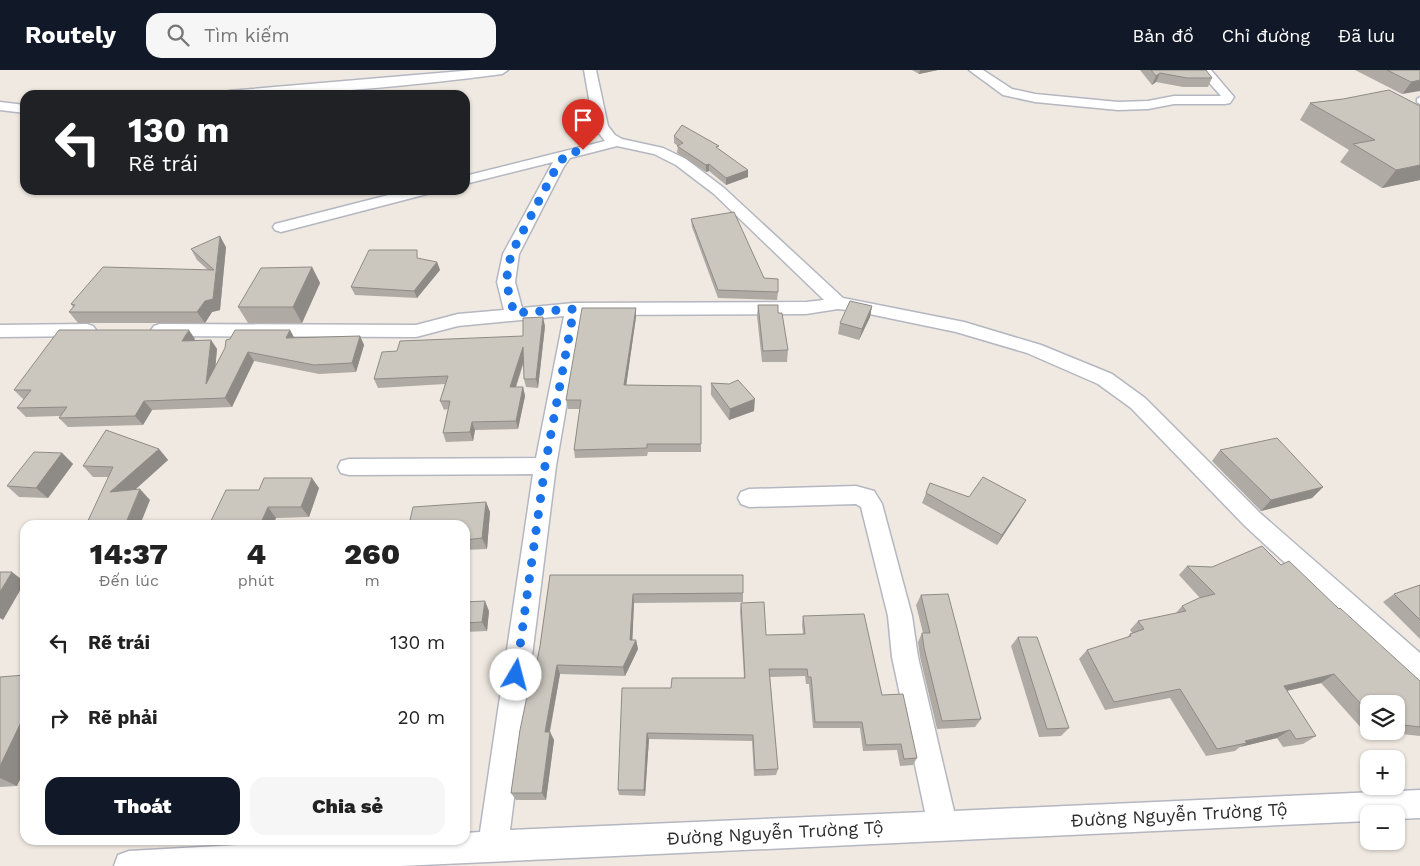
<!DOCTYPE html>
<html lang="vi">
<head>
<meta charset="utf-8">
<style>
  body { margin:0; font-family:"Work Sans",sans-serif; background:#f6f6f6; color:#222; height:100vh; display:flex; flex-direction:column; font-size:19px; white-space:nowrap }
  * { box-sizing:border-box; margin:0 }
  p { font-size:16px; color:#767676 }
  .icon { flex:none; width:28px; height:28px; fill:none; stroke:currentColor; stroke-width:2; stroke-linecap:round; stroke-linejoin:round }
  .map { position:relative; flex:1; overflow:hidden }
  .panel { position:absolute; left:20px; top:450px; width:450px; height:325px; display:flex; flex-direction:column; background:#fff; border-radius:15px; box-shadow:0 1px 4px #0004 }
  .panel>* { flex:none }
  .banner { position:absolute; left:20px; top:20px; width:450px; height:105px; border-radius:15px; box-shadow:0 1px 4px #0004; background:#202124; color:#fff; overflow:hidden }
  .tools { position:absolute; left:1360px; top:625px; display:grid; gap:10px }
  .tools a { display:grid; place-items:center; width:45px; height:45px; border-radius:10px; background:#fff; box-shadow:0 1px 4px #0004; font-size:25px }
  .pin { position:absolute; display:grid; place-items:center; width:42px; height:42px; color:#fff; margin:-51px -21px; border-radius:50% 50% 50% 0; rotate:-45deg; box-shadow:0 0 5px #0007 }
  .pin .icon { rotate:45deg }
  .me { position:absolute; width:55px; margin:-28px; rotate:8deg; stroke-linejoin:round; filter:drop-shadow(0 0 4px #0008) }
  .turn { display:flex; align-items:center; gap:18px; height:105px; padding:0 25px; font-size:22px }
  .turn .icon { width:65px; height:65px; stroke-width:2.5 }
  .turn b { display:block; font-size:35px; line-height:42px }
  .eta { display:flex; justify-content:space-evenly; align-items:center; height:85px; text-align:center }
  .eta b { font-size:30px; font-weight:800; line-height:35px }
  .primary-button { display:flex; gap:10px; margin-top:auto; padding:10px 25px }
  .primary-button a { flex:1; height:58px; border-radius:15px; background:#111827; color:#fff; font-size:20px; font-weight:800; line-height:58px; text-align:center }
  .primary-button a+a { background:#f6f6f6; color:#222 }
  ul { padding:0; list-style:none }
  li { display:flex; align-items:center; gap:15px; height:75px; padding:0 25px }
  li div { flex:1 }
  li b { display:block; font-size:19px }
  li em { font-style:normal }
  header { display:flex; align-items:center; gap:30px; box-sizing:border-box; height:70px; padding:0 25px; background:#111827; color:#fff }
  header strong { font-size:24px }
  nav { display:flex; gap:28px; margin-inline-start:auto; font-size:18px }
  .search { width:350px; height:45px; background:#f6f6f6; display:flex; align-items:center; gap:12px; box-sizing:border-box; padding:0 18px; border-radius:15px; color:#767676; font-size:19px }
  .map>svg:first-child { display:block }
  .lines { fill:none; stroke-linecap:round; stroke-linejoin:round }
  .lane-casing { stroke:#b4b7c1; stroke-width:3 }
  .street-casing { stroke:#b4b7c1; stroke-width:3 }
  .lane { fill:#fff; fill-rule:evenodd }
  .street { fill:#fff; fill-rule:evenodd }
  .wall { fill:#afaba4 }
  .shaded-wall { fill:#8e8b86 }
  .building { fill:#cbc7bf; stroke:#8e8b86 }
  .route { stroke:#1a73e8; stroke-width:9; stroke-dasharray:0 16.2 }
  .labels { text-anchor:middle; stroke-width:5; stroke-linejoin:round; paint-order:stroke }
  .near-street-label { font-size:18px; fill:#2e2e2e; stroke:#fff }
</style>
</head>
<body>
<header>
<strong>Routely</strong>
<div class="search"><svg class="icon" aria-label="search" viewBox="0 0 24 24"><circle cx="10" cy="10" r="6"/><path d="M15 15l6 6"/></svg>Tìm kiếm</div>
<nav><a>Bản đồ</a><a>Chỉ đường</a><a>Đã lưu</a></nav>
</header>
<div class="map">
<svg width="1420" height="796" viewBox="0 0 1420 796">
  <rect width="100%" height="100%" fill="#efe9e1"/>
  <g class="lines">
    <!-- lane casing -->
    <g class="lane-casing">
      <path id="lane" d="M1420 27V34L1417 32V29Z"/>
    </g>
    <!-- street casing -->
    <g class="street-casing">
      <g id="street">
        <path d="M474 0H508L502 4C410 16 316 25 223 25L229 21Z"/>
        <path d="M584 0H596L608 56 615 65 622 69 663 78 686 89 724 118 843 228 964 252 1041 275 1112 304 1145 328 1261 444 1420 583V612L1411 609 1245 456 1131 338 1098 314 1027 283 956 262 855 241 838 239 806 244 582 245 556 396 510 760 925 742 892 587 888 546 861 437 856 434 749 437 741 434 738 428 741 422 749 419 856 416 874 421 882 434 912 546 918 587 954 741 1420 720V748L1396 749V744H1369V751L400 796H114L118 785 129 781 330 770H465V763L480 762 533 404 349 405 341 403 338 397 341 391 349 389 536 388 564 246 458 256 416 267 160 266 154 264 151 260 154 256 160 254 416 255 458 244 504 240 497 212 503 184 553 92 465 114V106L605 71 594 57ZM617 76 654 84 676 95 714 124 824 230 806 232 574 233 522 238 515 212 519 184 563 98 570 88Z"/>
        <path d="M969 0H983L1012 19 1035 24 1118 32 1148 31 1174 26H1221L1198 0H1211L1234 27 1230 33 1225 34H1174L1148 39 1118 40 1035 32 1003 25Z"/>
        <path d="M0 32 25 35V43L0 40Z"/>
        <path d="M408 120H434L431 123 281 162 275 160 273 157 275 154Z"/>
        <path d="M87 254 93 256 96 260 93 264 87 266 0 267V255Z"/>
      </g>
    </g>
    <!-- lane -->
    <use href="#lane" class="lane"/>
    <!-- street -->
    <use href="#street" class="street"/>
  </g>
  <!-- wall -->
  <g class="wall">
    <path d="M912 0H938L919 4Z"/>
    <path d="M1140 0H1206L1212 8 1208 17H1183L1156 12 1152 15Z"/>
    <path d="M1355 0H1420L1402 24Z"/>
    <path d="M1343 29 1420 110 1382 118 1340 92 1349 80 1300 50 1310 33Z"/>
    <path d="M674 66 719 79 748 107 726 115 709 101 706 102 677 83 678 76 674 73Z"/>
    <path d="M691 149 764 208 778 222 777 230 718 228 692 157Z"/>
    <path d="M226 177 220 240 212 242 205 253H78L69 242 73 237 71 234 208 200 197 190 191 179Z"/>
    <path d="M420 189 437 192 440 200 417 228 355 225 351 217Z"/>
    <path d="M312 197 320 213 302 253H248L238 237Z"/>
    <path d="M758 235 778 243 788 280 787 292H762L757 246Z"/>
    <path d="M872 236 870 247 859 270 838 264 840 253Z"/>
    <path d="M636 238V247L626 315 701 316V382H648L647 386 575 388 574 380 580 339H568L566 330Z"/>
    <path d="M545 256 538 318 526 317 524 309V292L516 317H523L525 326 518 359 475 360 473 371 446 372 443 363 448 339 444 340 440 331 445 314 378 318 374 309 397 281 523 266Z"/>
    <path d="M290 260 294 268 360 266 364 275 356 302 319 304 254 291 232 337 152 340 143 355 68 357 59 348 60 346 26 347 17 338 24 329H23L14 320 195 269 194 271 211 270 217 279 215 297 230 269Z"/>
    <path d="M711 313 729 314 754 341 729 350 711 325Z"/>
    <path d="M159 379 168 390 135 420 150 430 108 407H93L83 396Z"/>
    <path d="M1220 380 1323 417 1312 428 1261 441 1212 391Z"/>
    <path d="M62 383 73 394 48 428 19 427 7 416Z"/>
    <path d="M319 418 309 447 276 448 273 455 259 420Z"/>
    <path d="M926 423 969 427 1020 440 997 475 922 433Z"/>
    <path d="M486 432 490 442 487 479 465 480V455Z"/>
    <path d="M1281 495 1339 539 1420 611V666L1374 661H1396V634H1369V661L1363 660 1321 613 1287 621 1316 666 1303 674 1283 677 1277 668 1240 677 1235 681 1206 686 1170 628 1105 640 1079 589 1087 580 1127 568 1130 564 1132 563 1130 560 1138 551 1175 544 1182 536 1200 528 1179 505 1187 496 1212 497Z"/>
    <path d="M550 505 743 523V532L634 533 632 570H636L638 579 625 606 560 604 550 662 554 670 546 730H516L511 723 540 576Z"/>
    <path d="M1420 515V569L1383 532 1394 524Z"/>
    <path d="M921 525 981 649 975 657 937 659 920 587 918 572 922 563H923L916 535Z"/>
    <path d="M465 532 489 541 487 561 465 562Z"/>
    <path d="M741 533 766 565 803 564 802 555 803 546 882 625 917 688 913 695 900 696 897 680 863 681 860 658H813L809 614H806L805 606 770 607 778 699 776 705 754 706 752 671 649 669 645 726 619 725 618 720 671 618 744 608 740 541Z"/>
    <path d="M1018 567 1069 658 1061 666 1039 667 1011 576Z"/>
    <path d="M25 605V698L17 716 0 717V607Z"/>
  </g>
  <!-- shaded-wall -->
  <g class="shaded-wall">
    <path d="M920 0H938L919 4Z"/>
    <path d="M1160 3 1156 12 1152 15 1156 6Z"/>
    <path d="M1420 10V21L1402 24 1411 12Z"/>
    <path d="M709 94V101L706 102V95Z"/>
    <path d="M1420 95V110L1382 118 1396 100Z"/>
    <path d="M748 100V107L726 115V108Z"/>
    <path d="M220 166 226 177 220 240 212 242 205 253 197 242 205 231 213 229Z"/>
    <path d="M437 192 440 200 417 228 414 221Z"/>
    <path d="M312 197 320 213 302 253 293 237Z"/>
    <path d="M872 236 870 247 859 270 862 259Z"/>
    <path d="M636 238V247L625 324 624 315Z"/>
    <path d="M543 247 545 256 538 318 536 309Z"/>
    <path d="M189 260 195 269 188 280 182 271Z"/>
    <path d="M290 260 295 269 286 268Z"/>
    <path d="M360 266 364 275 356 302 352 293Z"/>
    <path d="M211 270 217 279 213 324 206 314Z"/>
    <path d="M523 277 525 286 513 326 510 317Z"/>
    <path d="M248 282 254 291 232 337 225 328Z"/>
    <path d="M523 317 525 326 518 359 516 351Z"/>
    <path d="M755 329 754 341 729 350 730 339Z"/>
    <path d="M144 331 152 340 143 355 135 346Z"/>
    <path d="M472 352 475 360 473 371 470 362Z"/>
    <path d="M159 379 168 390 120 433 110 422Z"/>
    <path d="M62 383 73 394 48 428 36 418Z"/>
    <path d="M312 408 319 418 309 447 301 437Z"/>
    <path d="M1323 417 1312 428 1261 441 1271 430Z"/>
    <path d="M140 419 150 430 140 455H125Z"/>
    <path d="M1026 430 1020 440 997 475 1002 465Z"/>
    <path d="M486 432 490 442 487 479 482 468Z"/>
    <path d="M268 437 276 448 273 455H260Z"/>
    <path d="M12 502 25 512 3 550 0 548V522Z"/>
    <path d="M633 524 634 533 632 579 630 570Z"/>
    <path d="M485 531 489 541 487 561 482 552Z"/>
    <path d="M636 570 638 579 625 606 623 597Z"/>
    <path d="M557 595 560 604 548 670 545 662Z"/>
    <path d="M1334 604 1321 613 1272 624 1284 616Z"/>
    <path d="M25 644V698L17 716 0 708V696Z"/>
    <path d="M1290 660 1277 668 1240 677 1247 673 1245 671Z"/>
    <path d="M550 662 554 670 546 730 542 723Z"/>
    <path d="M647 663 649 669 645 726 644 720Z"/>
  </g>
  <!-- building -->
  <g class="building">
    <path d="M1151 0H1206L1212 8H1187L1160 3 1156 6Z"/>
    <path d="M1387 0H1420V10L1411 12Z"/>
    <path d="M1389 20 1420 36V95L1396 100 1353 74 1375 70 1310 33 1343 29Z"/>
    <path d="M682 55 719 76 716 77 748 100 726 108 709 94 706 95 677 76 683 73 674 66Z"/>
    <path d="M734 142 764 208 778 209V222L718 220 691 149Z"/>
    <path d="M220 166 213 229 205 231 197 242H69L75 235 71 234 103 197 214 200 191 179Z"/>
    <path d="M369 180H417V188L437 192 414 221 351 217Z"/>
    <path d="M312 197 293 237H238L261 198Z"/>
    <path d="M850 231 872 236 862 259 840 253Z"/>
    <path d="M758 235H778V243H782L788 280 763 281Z"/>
    <path d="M582 238H636L624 315 701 316V374H647V378L574 380 581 330H566Z"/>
    <path d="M543 247 536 309H524L523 277 510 317H523L516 351 472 352 470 362 443 363 450 331H440L448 306 374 309 382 282 397 281 400 271 523 266V248Z"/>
    <path d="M59 260H189L182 271 211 270 206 314 225 278 226 270 230 269 235 260H290L286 268 360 266 352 293 314 295 248 282 225 328 144 331 135 346 59 348 67 337 17 338 31 320H14Z"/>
    <path d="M738 310 755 329 730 339 711 313 729 314Z"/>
    <path d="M106 360 159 379 110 422 140 419 125 455H86L113 397 83 396Z"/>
    <path d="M1277 368 1323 417 1271 430 1220 380Z"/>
    <path d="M34 382 62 383 36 418 7 416Z"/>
    <path d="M983 407 1026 430 1002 465 926 423 930 413 969 427Z"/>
    <path d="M264 408H312L301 437H268L260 455H209L226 420H259Z"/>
    <path d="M486 432 482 468 465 470V455H409L413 437Z"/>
    <path d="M1262 476 1281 495 1289 491 1339 539 1340 538 1420 611V657L1396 654V634H1369V643L1334 604 1284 616 1316 666 1296 669 1290 660 1245 671 1247 673 1217 679 1180 619 1114 632 1087 580 1131 566 1130 564 1144 559 1138 551 1186 541 1182 536 1199 528 1215 524 1187 496 1212 497Z"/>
    <path d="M0 502H12L0 522Z"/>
    <path d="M550 505H743V523L633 524 630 570H636L623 597 557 595 545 662H550L542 723H511L520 660 530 612H533L540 576Z"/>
    <path d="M1420 515V550L1394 524Z"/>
    <path d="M948 524 981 649 942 651 924 578 922 563H930L921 525Z"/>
    <path d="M485 531 482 552 465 553V532Z"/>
    <path d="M764 532 766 565 805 564 803 546 864 544 882 625 903 624 917 688 904 689 901 674 866 675 862 652H815L811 607H808L807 599H769L778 699 755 700 753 665 647 663 644 720H618L622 618H671L672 608H745L741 533Z"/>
    <path d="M1018 567H1037L1069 658 1047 659Z"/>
    <path d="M25 605V644L0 696V607Z"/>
  </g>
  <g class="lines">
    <!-- route -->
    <path class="route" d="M516 605 545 396 574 239 514 243 506 212 511 184 556 98 566 84 583 80"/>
  </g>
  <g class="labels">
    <!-- near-street labels -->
    <g class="near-street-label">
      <text transform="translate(1179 745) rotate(-3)" y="6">Đường Nguyễn Trường Tộ</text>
      <text transform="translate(775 763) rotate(-3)" y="6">Đường Nguyễn Trường Tộ</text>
    </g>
  </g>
</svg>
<div class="tools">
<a><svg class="icon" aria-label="layers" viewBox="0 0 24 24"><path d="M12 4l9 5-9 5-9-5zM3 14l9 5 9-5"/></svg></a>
<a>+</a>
<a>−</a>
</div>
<div class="pin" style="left:583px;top:80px;background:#d93025"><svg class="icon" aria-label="arrive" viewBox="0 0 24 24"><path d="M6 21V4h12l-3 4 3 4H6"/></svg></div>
<svg class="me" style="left:516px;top:605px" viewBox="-20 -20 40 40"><circle r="19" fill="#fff"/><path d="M0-13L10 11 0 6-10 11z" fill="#1a73e8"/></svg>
<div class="banner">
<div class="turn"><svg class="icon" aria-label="left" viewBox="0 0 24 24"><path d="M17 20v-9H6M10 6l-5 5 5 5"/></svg><div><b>130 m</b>Rẽ trái</div></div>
</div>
<section class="panel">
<div class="eta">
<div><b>14:37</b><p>Đến lúc</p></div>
<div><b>4</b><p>phút</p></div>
<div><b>260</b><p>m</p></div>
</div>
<ul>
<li><svg class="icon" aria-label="left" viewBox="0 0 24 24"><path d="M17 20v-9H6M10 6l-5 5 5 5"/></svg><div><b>Rẽ trái</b></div><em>130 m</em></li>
<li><svg class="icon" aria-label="right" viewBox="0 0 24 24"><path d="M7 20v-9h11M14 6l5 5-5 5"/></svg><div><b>Rẽ phải</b></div><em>20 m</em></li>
</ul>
<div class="primary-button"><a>Thoát</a><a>Chia sẻ</a></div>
</section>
</div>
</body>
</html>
